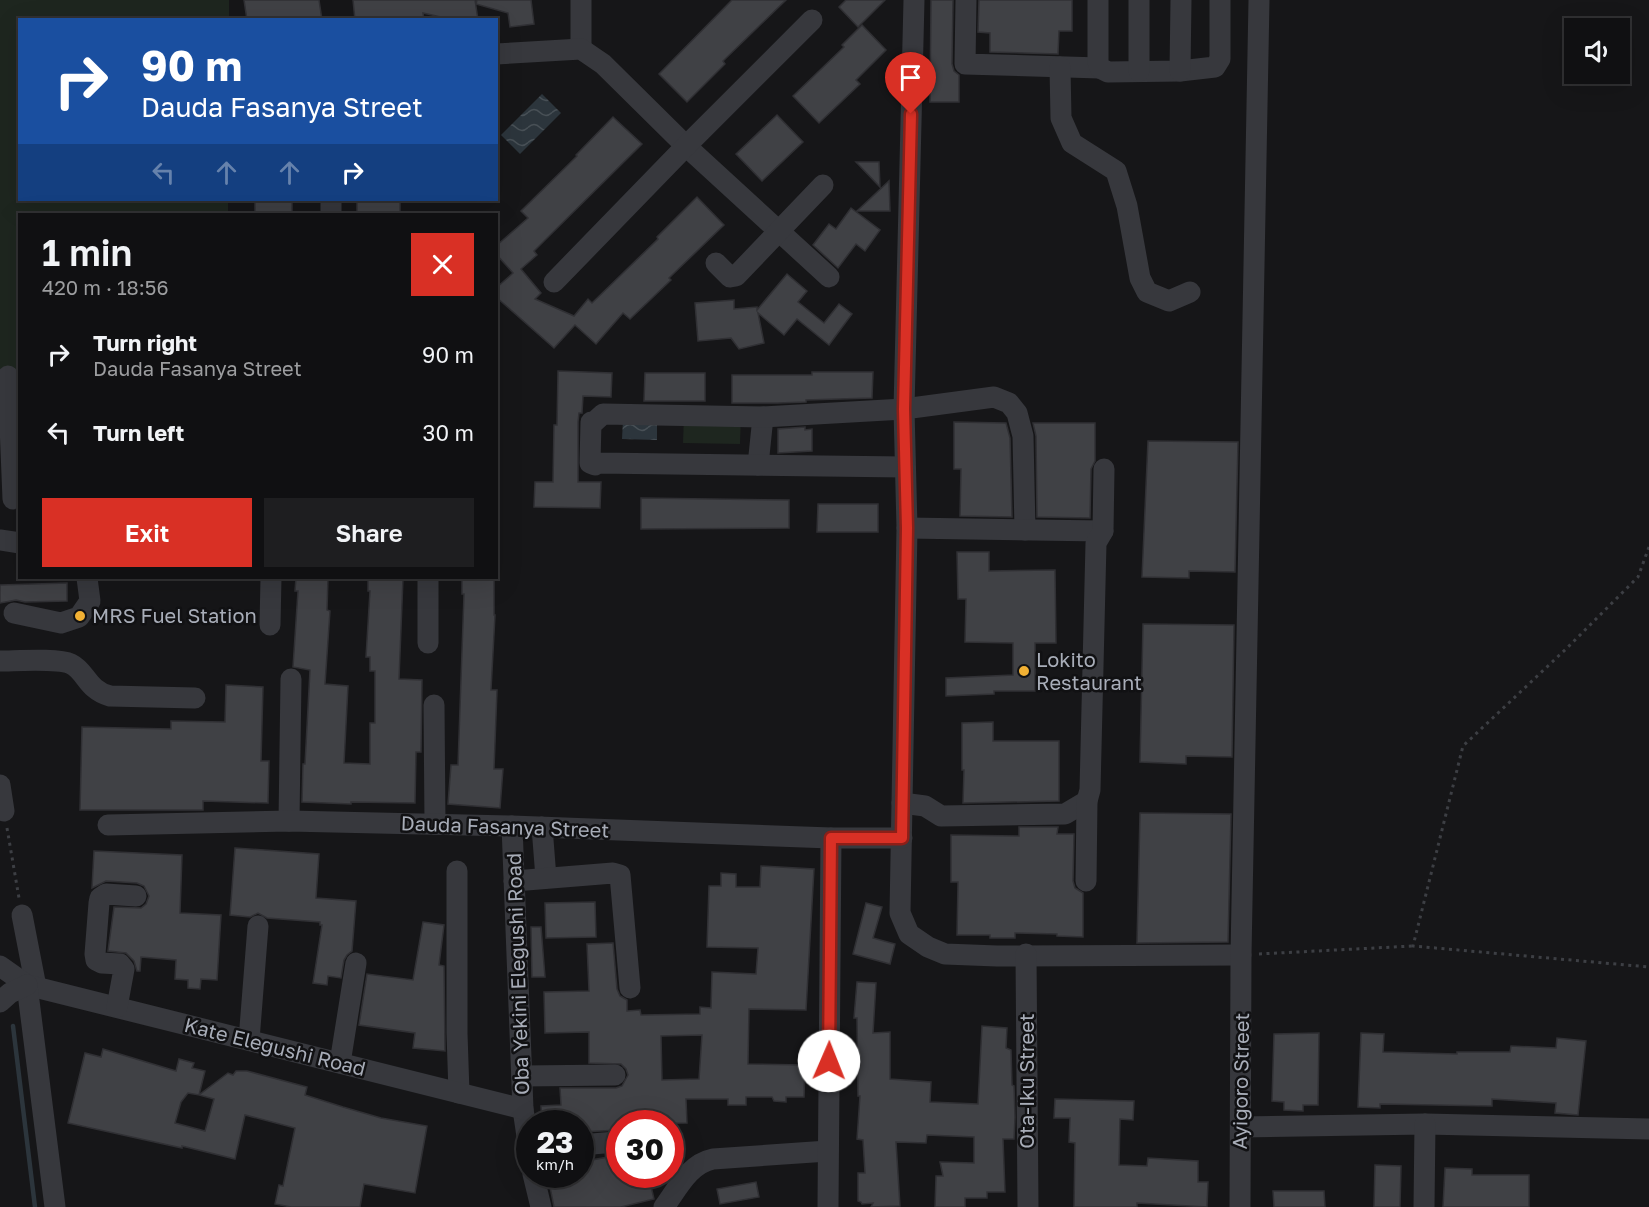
<!DOCTYPE html>
<html lang="en">
<head>
<meta charset="utf-8">
<style>
  body { margin:0; font-family:"Golos Text",sans-serif; background:#1e1e20; color:#f1f3f6; height:100vh; display:flex; flex-direction:column; font-size:22px; white-space:nowrap }
  * { box-sizing:border-box; margin:0 }
  p { font-size:20px; color:#9c9d9f }
  .icon { flex:none; width:33px; height:33px; fill:none; stroke:currentColor; stroke-width:2; stroke-linecap:round; stroke-linejoin:round }
  .map { position:relative; flex:1; overflow:hidden }
  .panel { position:absolute; left:18px; top:213px; width:480px; height:366px; display:flex; flex-direction:column; background:#101012; border-radius:0px; box-shadow:0 6px 24px #0002,0 0 0 2px #303032 }
  .panel>* { flex:none }
  .hud { position:absolute; left:18px; top:18px; width:480px; height:183px; border-radius:0px; box-shadow:0 6px 24px #0002,0 0 0 2px #303032; background:#1a4fa0; color:#fff; overflow:hidden }
  .controls { position:absolute; left:1564px; top:18px; display:grid; gap:12px }
  .controls a { display:grid; place-items:center; width:66px; height:66px; border-radius:0px; background:#101012; box-shadow:0 6px 24px #0002,0 0 0 2px #303032; font-size:30px }
  .speed { position:absolute; left:516px; top:1110px; display:flex; gap:12px; font-size:30px; font-weight:700; text-align:center }
  .speed>* { display:grid; place-content:center; width:78px; height:78px; border-radius:50%; background:#101012; box-shadow:0 6px 24px #0002,0 0 0 2px #303032; line-height:1 }
  .speed small { font-size:15px; font-weight:400 }
  .speed .limit { border:9px solid #d22; background:#fff; color:#111 }
  .pin { position:absolute; display:grid; place-items:center; width:51px; height:51px; color:#fff; margin:-62px -26px; border-radius:50% 50% 50% 0; rotate:-45deg; box-shadow:0 0 6px #0007 }
  .pin .icon { rotate:45deg }
  .me { position:absolute; width:66px; margin:-33px; rotate:1deg; stroke-linejoin:round; filter:drop-shadow(0 0 4px #0008) }
  .turn { display:flex; align-items:center; gap:21px; height:126px; padding:0 24px; font-size:27px }
  .turn .icon { width:78px; height:78px; stroke-width:2.5 }
  .turn b { display:block; font-size:42px; line-height:51px }
  .lanes { display:flex; align-items:center; height:57px; padding:0 24px; background:#0003; justify-content:center; gap:30px; direction:ltr }
  .lanes .off { opacity:.35 }
  .round { display:grid; place-items:center; flex:none; width:63px; height:63px; border-radius:0px; background:#1e1e20 }
  .headline { display:flex; align-items:center; justify-content:space-between; height:102px; padding:0 24px }
  h1 { font-size:36px; font-weight:600; line-height:45px }
  .action { display:flex; gap:12px; margin-top:auto; padding:12px 24px }
  .action a { flex:1; height:69px; border-radius:0px; background:#d93025; color:#fff; font-size:24px; font-weight:600; line-height:69px; text-align:center }
  .action a+a { background:#1e1e20; color:#f1f3f6 }
  ul { padding:0; list-style:none }
  li { display:flex; align-items:center; gap:18px; height:78px; padding:0 24px }
  li div { flex:1 }
  li b { display:block; font-size:22px }
  li em { font-style:normal }
  .map>svg:first-child { display:block }
  .green { fill:#1e261f }
  .water { fill:url(#water-waves) }
  .lines { fill:none; stroke-linecap:round; stroke-linejoin:round }
  .stream { stroke:#2c353c; stroke-width:4.5 }
  .building { fill:#404145; stroke:#303034; stroke-width:1.5; fill-rule:evenodd }
  .path { stroke:#3d3f44; stroke-width:3; stroke-dasharray:3 4.5; stroke-linecap:butt }
  .minor { stroke:#37383d; stroke-width:21 }
  .route-casing { stroke:#8d1f18; stroke-width:15 }
  .route { stroke:#d93025; stroke-width:10 }
  .poi-dot { fill:#f2b134; stroke:#111113; stroke-width:2 }
  .labels { text-anchor:middle; stroke-width:5; stroke-linejoin:round; paint-order:stroke }
  .poi-label { font-size:20px; fill:#a8adb8; stroke:#111113; text-anchor:start }
  .street-label { font-size:20px; fill:#a8adb8; stroke:#111113 }
</style>
</head>
<body>
<div class="map">
<svg width="1649" height="1207" viewBox="0 0 1649 1207">
  <defs>
    <pattern id="water-waves" width="16" height="10" patternUnits="userSpaceOnUse" patternTransform="scale(1.5)"><rect width="16" height="10" fill="#2c353c"/><path d="M0 5q4-4 8 0t8 0" fill="none" stroke="#485056"/></pattern>
  </defs>
  <rect width="100%" height="100%" fill="#161618"/>
  <!-- green -->
  <g class="green">
    <path d="M0 0H229V19L20 20V200H228V214H20L19 370 0 369Z"/>
    <path d="M684 414 741 415 740 444 683 443Z"/>
  </g>
  <!-- water -->
  <g class="water">
    <path d="M542 94 561 113 520 154 501 135Z"/>
    <path d="M623 420 657 421V440L622 439Z"/>
  </g>
  <g class="lines">
    <!-- stream -->
    <path class="stream" d="M13 1026 35 1207"/>
  </g>
  <!-- building -->
  <g class="building">
    <path d="M244 0H319L322 20H247Z"/>
    <path d="M353 0H475L478 20H454L423 13 424 20H355Z"/>
    <path d="M477 0H531L534 24 510 27 508 13 476 4Z"/>
    <path d="M732 0H786L723 61 725 64 687 102 659 74Z"/>
    <path d="M846 0H885L858 27 839 7Z"/>
    <path d="M931 0H953L952 64 954 71 959 75V102H930Z"/>
    <path d="M979 0H1072V31H1059L1058 54 990 52V33L978 32Z"/>
    <path d="M862 25 886 50 856 80 860 84 819 123 793 96 844 47 842 45Z"/>
    <path d="M777 115 803 142 762 181 736 154Z"/>
    <path d="M613 117 642 144 534 251 537 255 521 269 541 293 535 299 574 316 588 299 592 303 658 239 657 237 697 197 724 225 669 278 671 280 630 319 623 313 596 344 575 325 554 348 496 297V288L513 273 496 254V246L528 218 521 211 577 156 576 155Z"/>
    <path d="M856 162H879L880 187Z"/>
    <path d="M889 181 890 211H857Z"/>
    <rect x="255" y="200" width="37" height="14"/>
    <rect x="357" y="201" width="43" height="13"/>
    <path d="M851 208 880 230 865 251 856 244 838 268 813 245 829 224 836 229Z"/>
    <path d="M787 274 807 291 798 302 824 323 839 304 852 314 829 345 797 319 784 335 758 313 764 343 739 349 731 338 698 341 695 303 734 300V309L757 307V310Z"/>
    <path d="M558 371 612 373 611 397 583 396 582 413H579L578 422V482H601L600 508 534 507 535 482H553L554 425H557Z"/>
    <path d="M812 372H873L872 398 806 400V402L778 403H732V375H812Z"/>
    <path d="M645 373H705V401H644Z"/>
    <path d="M954 422 1006 423 1010 438 1012 517 960 516 961 469H954Z"/>
    <path d="M1033 423H1095V461L1091 469 1090 518 1037 517 1036 436Z"/>
    <path d="M805 427V430L812 429V451L778 453V429Z"/>
    <path d="M1148 441 1238 442 1235 572 1189 571V578L1142 577Z"/>
    <path d="M641 498 789 500V528L641 529Z"/>
    <path d="M818 504H878V532H817Z"/>
    <path d="M957 552H989V571L1055 570 1056 643H1035V691H994V694L946 696V678L1013 675V643L965 642 966 599H958Z"/>
    <path d="M296 578H328L327 610 330 611 325 684 348 686 344 763 370 764V723H375V671H370V657H366L370 591H368V578H403L399 679 422 680 421 752H416L415 803 351 802V804L302 802 303 764H305L310 670 293 667 298 591H295Z"/>
    <path d="M462 578H494V615H495L491 690H497L494 769H503L500 808 448 804 451 765H458L464 594H462Z"/>
    <path d="M67 583V601L25 602 16 600 0 603V585Z"/>
    <path d="M1143 624 1234 625 1232 757 1186 756V764L1140 762Z"/>
    <path d="M226 685 263 687 261 761H269L268 803 203 801V810H80L82 727 171 729V721L225 722Z"/>
    <path d="M993 722V741H1059V801L963 803 964 770H962V723Z"/>
    <path d="M1140 813 1231 814 1228 942 1137 943Z"/>
    <path d="M1019 827H1058L1057 834H1074L1073 881 1075 888 1083 893V937L1057 936V934L1015 933V938H990V935H957L958 882H951V835L1019 836Z"/>
    <path d="M235 848 319 854 316 898 356 901 352 951 347 955 344 960 341 978 328 976 327 985 313 983 322 925H320V922L267 918 258 913 250 917 230 915Z"/>
    <path d="M94 851 182 855 180 913 221 915 217 980 201 979 200 989 188 988V980L175 979 176 960 141 957 140 971H137L134 961 126 953 108 951 114 907 141 908 146 904 149 896 144 886 137 883 106 881 92 888Z"/>
    <path d="M761 866 814 869 806 1010 749 1009 748 1064 805 1065 804 1097H786V1102L774 1101 772 1097H746V1105H728V1099H686L687 1123 620 1124V1130L580 1132V1124H542L541 1106 561 1105 560 1088H616L622 1086 628 1075 626 1069 621 1064 589 1063V1032L545 1033 544 992 589 991 587 944 613 943 617 989 620 996 627 1000V1011L640 1010 641 1015 700 1014V1007L711 1008 712 972 756 974 758 948 707 947 709 886H721V873L736 874V887H760ZM702 1035 699 1079 662 1080 661 1036Z"/>
    <path d="M595 902 596 937 546 938 545 903Z"/>
    <path d="M866 903 882 907 873 938 895 944 890 964 853 954Z"/>
    <path d="M423 922 444 925 439 965 444 966 445 1051 413 1048 415 1033 359 1025 367 974 413 980Z"/>
    <path d="M531 927H541L545 977H532Z"/>
    <path d="M857 982 876 983 873 1033 890 1032V1079L931 1082 930 1102 978 1104 982 1026 1007 1028 1006 1048 1011 1050 1012 1085 1014 1086 1015 1117 1014 1139H1003L1005 1192H987V1198H965V1207H935L936 1176H943L940 1162 974 1163V1137L927 1135 926 1143 896 1142 900 1206 871 1207 873 1203 862 1204 861 1202 858 1201V1173H865L863 1140 857 1139 860 1096H858L857 1018H854Z"/>
    <path d="M1319 1033 1318 1105H1303V1111L1284 1110V1102L1272 1101 1274 1034Z"/>
    <path d="M1361 1033 1384 1034 1383 1052 1457 1054V1052H1510L1511 1046 1556 1048 1557 1038 1586 1041 1578 1115 1555 1113 1556 1103 1492 1099V1106L1380 1104V1108L1358 1107Z"/>
    <path d="M103 1049 176 1071 179 1059 194 1063 192 1068 205 1071 199 1095 188 1093 181 1102 175 1123 205 1131 214 1099 199 1095 228 1073 233 1075 236 1071H247L307 1087 305 1095 343 1107 381 1118 427 1126 415 1193 364 1184 360 1207H291L275 1204 279 1185 283 1186 295 1128 245 1115 235 1159 182 1146V1148L68 1123 85 1053 101 1057Z"/>
    <path d="M1055 1099 1134 1101 1133 1120 1120 1119 1119 1165 1147 1166 1148 1158 1198 1161V1182H1208L1207 1207 1137 1203V1207H1074L1075 1143 1069 1142 1070 1118H1054Z"/>
    <path d="M620 1155V1174H630L632 1187 650 1182 654 1199 621 1207H554L549 1182 556 1183 554 1174H580V1162Z"/>
    <path d="M1375 1165 1401 1166 1400 1207H1374Z"/>
    <path d="M1445 1168 1472 1169V1175H1529V1207H1443Z"/>
    <path d="M756 1182 759 1197 720 1204 717 1189Z"/>
    <path d="M1273 1191H1324L1325 1207H1274Z"/>
  </g>
  <g class="lines">
    <!-- path -->
    <g class="path">
      <path d="M1649 547 1638 577 1567 648 1463 746 1413 946 1649 967"/>
      <path d="M7 828 19 898"/>
      <path d="M1259 954 1413 946"/>
    </g>
    <!-- minor -->
    <g class="minor">
      <path d="M581 0V49"/>
      <path d="M914 0 904 409 907 528 900 913 909 934 928 947 945 954 997 956 1241 955"/>
      <path d="M966 0 965 64 1100 68"/>
      <path d="M1098 0V62L1100 68 1108 72 1180 71 1215 67 1220 59V0"/>
      <path d="M496 54 581 49 603 64 686 146 829 277"/>
      <path d="M1060 67 1061 118 1072 143 1116 171 1127 206 1140 278 1147 292 1169 301 1190 292"/>
      <path d="M1139 71V0"/>
      <path d="M1180 71 1181 0"/>
      <path d="M331 200V214"/>
      <path d="M716 263 730 277 736 276 823 185"/>
      <path d="M554 282 686 146 812 20"/>
      <path d="M8 376 13 499"/>
      <path d="M758 465 763 417"/>
      <path d="M905 467 598 463 595 465 590 463 591 422 592 424 603 414 763 417 904 409 994 397 1009 403 1017 413 1023 436 1025 530"/>
      <path d="M907 528 1103 531"/>
      <path d="M0 540 20 543"/>
      <path d="M14 613 61 623 79 617 90 601 87 578"/>
      <path d="M270 625 271 578"/>
      <path d="M428 643V578"/>
      <path d="M0 661C16 661 58 658 71 664 86 671 87 690 110 696L195 698"/>
      <path d="M434 705 435 824"/>
      <path d="M0 785 4 811"/>
      <path d="M902 803 925 806 941 816 1065 814 1087 801"/>
      <path d="M289 821 291 679"/>
      <path d="M108 825 289 821 512 826 831 838H902"/>
      <path d="M512 826 523 1109 530 1157"/>
      <path d="M542 827 546 878"/>
      <path d="M457 871V1033L459 1093"/>
      <path d="M514 881 613 873 620 875 630 988"/>
      <path d="M1086 881 1087 801 1090 790 1096 543 1103 531 1104 469"/>
      <path d="M22 915 36 987"/>
      <path d="M1026 954 1028 1207"/>
      <path d="M0 966 27 985 523 1109"/>
      <path d="M27 985 55 1207"/>
      <path d="M0 1002 10 993 27 985"/>
      <path d="M117 1007 124 969 120 964 102 963 96 960 95 954 99 903 100 898 106 894 136 896"/>
      <path d="M249 1040 258 926"/>
      <path d="M340 1063 356 963"/>
      <path d="M522 1076 615 1075"/>
      <path d="M1241 1127 1425 1124 1649 1129"/>
      <path d="M580 1145 616 1142"/>
      <path d="M533 1174 541 1207"/>
      <path d="M664 1207C678 1188 689 1164 713 1159L828 1151"/>
      <path d="M828 1207 831 838"/>
      <path d="M1240 1207 1241 955 1259 0"/>
      <path d="M1424 1207 1425 1124"/>
    </g>
  </g>
  <g class="lines">
    <!-- route casing -->
    <g class="route-casing">
      <path id="route" d="M829 1061 831 838H902L907 528 904 409 911 114"/>
    </g>
    <!-- route -->
    <use href="#route" class="route"/>
  </g>
  <!-- markers -->
  <g class="poi-dot">
    <circle cx="80" cy="616" r="6"/>
    <circle cx="1024" cy="671" r="6"/>
  </g>
  <g class="labels">
    <!-- poi labels -->
    <g class="poi-label">
      <text x="92" y="623">MRS Fuel Station</text>
      <text x="1036" y="667">Lokito<tspan x="1036" dy="23">Restaurant</tspan></text>
    </g>
    <!-- street labels -->
    <g class="street-label">
      <text transform="translate(505 827) rotate(2)" y="7">Dauda Fasanya Street</text>
      <text transform="translate(518 974) rotate(-92)" y="7">Oba Yekini Elegushi Road</text>
      <text transform="translate(275 1047) rotate(14)" y="7">Kate Elegushi Road</text>
      <text transform="translate(1027 1081) rotate(-90)" y="7">Ota-Iku Street</text>
      <text transform="translate(1241 1081) rotate(-89)" y="7">Ayigoro Street</text>
    </g>
  </g>
</svg>
<div class="controls">
<a><svg class="icon" aria-label="sound" viewBox="0 0 24 24"><path d="M4 9h4l5-4v14l-5-4H4zM17 9q2 3 0 6"/></svg></a>
</div>
<div class="speed"><div>23<small>km/h</small></div><div class="limit">30</div></div>
<div class="pin" style="left:911px;top:114px;background:#d93025"><svg class="icon" aria-label="arrive" viewBox="0 0 24 24"><path d="M6 21V4h12l-3 4 3 4H6"/></svg></div>
<svg class="me" style="left:829px;top:1061px" viewBox="-20 -20 40 40"><circle r="19" fill="#fff"/><path d="M0-13L10 11 0 6-10 11z" fill="#d93025"/></svg>
<div class="hud">
<div class="turn"><svg class="icon" aria-label="right" viewBox="0 0 24 24"><path d="M7 20v-9h11M14 6l5 5-5 5"/></svg><div><b>90 m</b>Dauda Fasanya Street</div></div>
<div class="lanes"><svg class="icon off" aria-label="left" viewBox="0 0 24 24"><path d="M17 20v-9H6M10 6l-5 5 5 5"/></svg><svg class="icon off" aria-label="ahead" viewBox="0 0 24 24"><path d="M12 20V5M6 11l6-6 6 6"/></svg><svg class="icon off" aria-label="ahead" viewBox="0 0 24 24"><path d="M12 20V5M6 11l6-6 6 6"/></svg><svg class="icon" aria-label="right" viewBox="0 0 24 24"><path d="M7 20v-9h11M14 6l5 5-5 5"/></svg></div>
</div>
<section class="panel">
<div class="headline"><div><h1>1 min</h1><p>420 m · 18:56</p></div><a class="round" style="background:#d93025;color:#fff"><svg class="icon" aria-label="close" viewBox="0 0 24 24"><path d="M6 6l12 12M18 6L6 18"/></svg></a></div>
<ul>
<li><svg class="icon" aria-label="right" viewBox="0 0 24 24"><path d="M7 20v-9h11M14 6l5 5-5 5"/></svg><div><b>Turn right</b><p>Dauda Fasanya Street</p></div><em>90 m</em></li>
<li><svg class="icon" aria-label="left" viewBox="0 0 24 24"><path d="M17 20v-9H6M10 6l-5 5 5 5"/></svg><div><b>Turn left</b></div><em>30 m</em></li>
</ul>
<div class="action"><a>Exit</a><a>Share</a></div>
</section>
</div>
</body>
</html>
